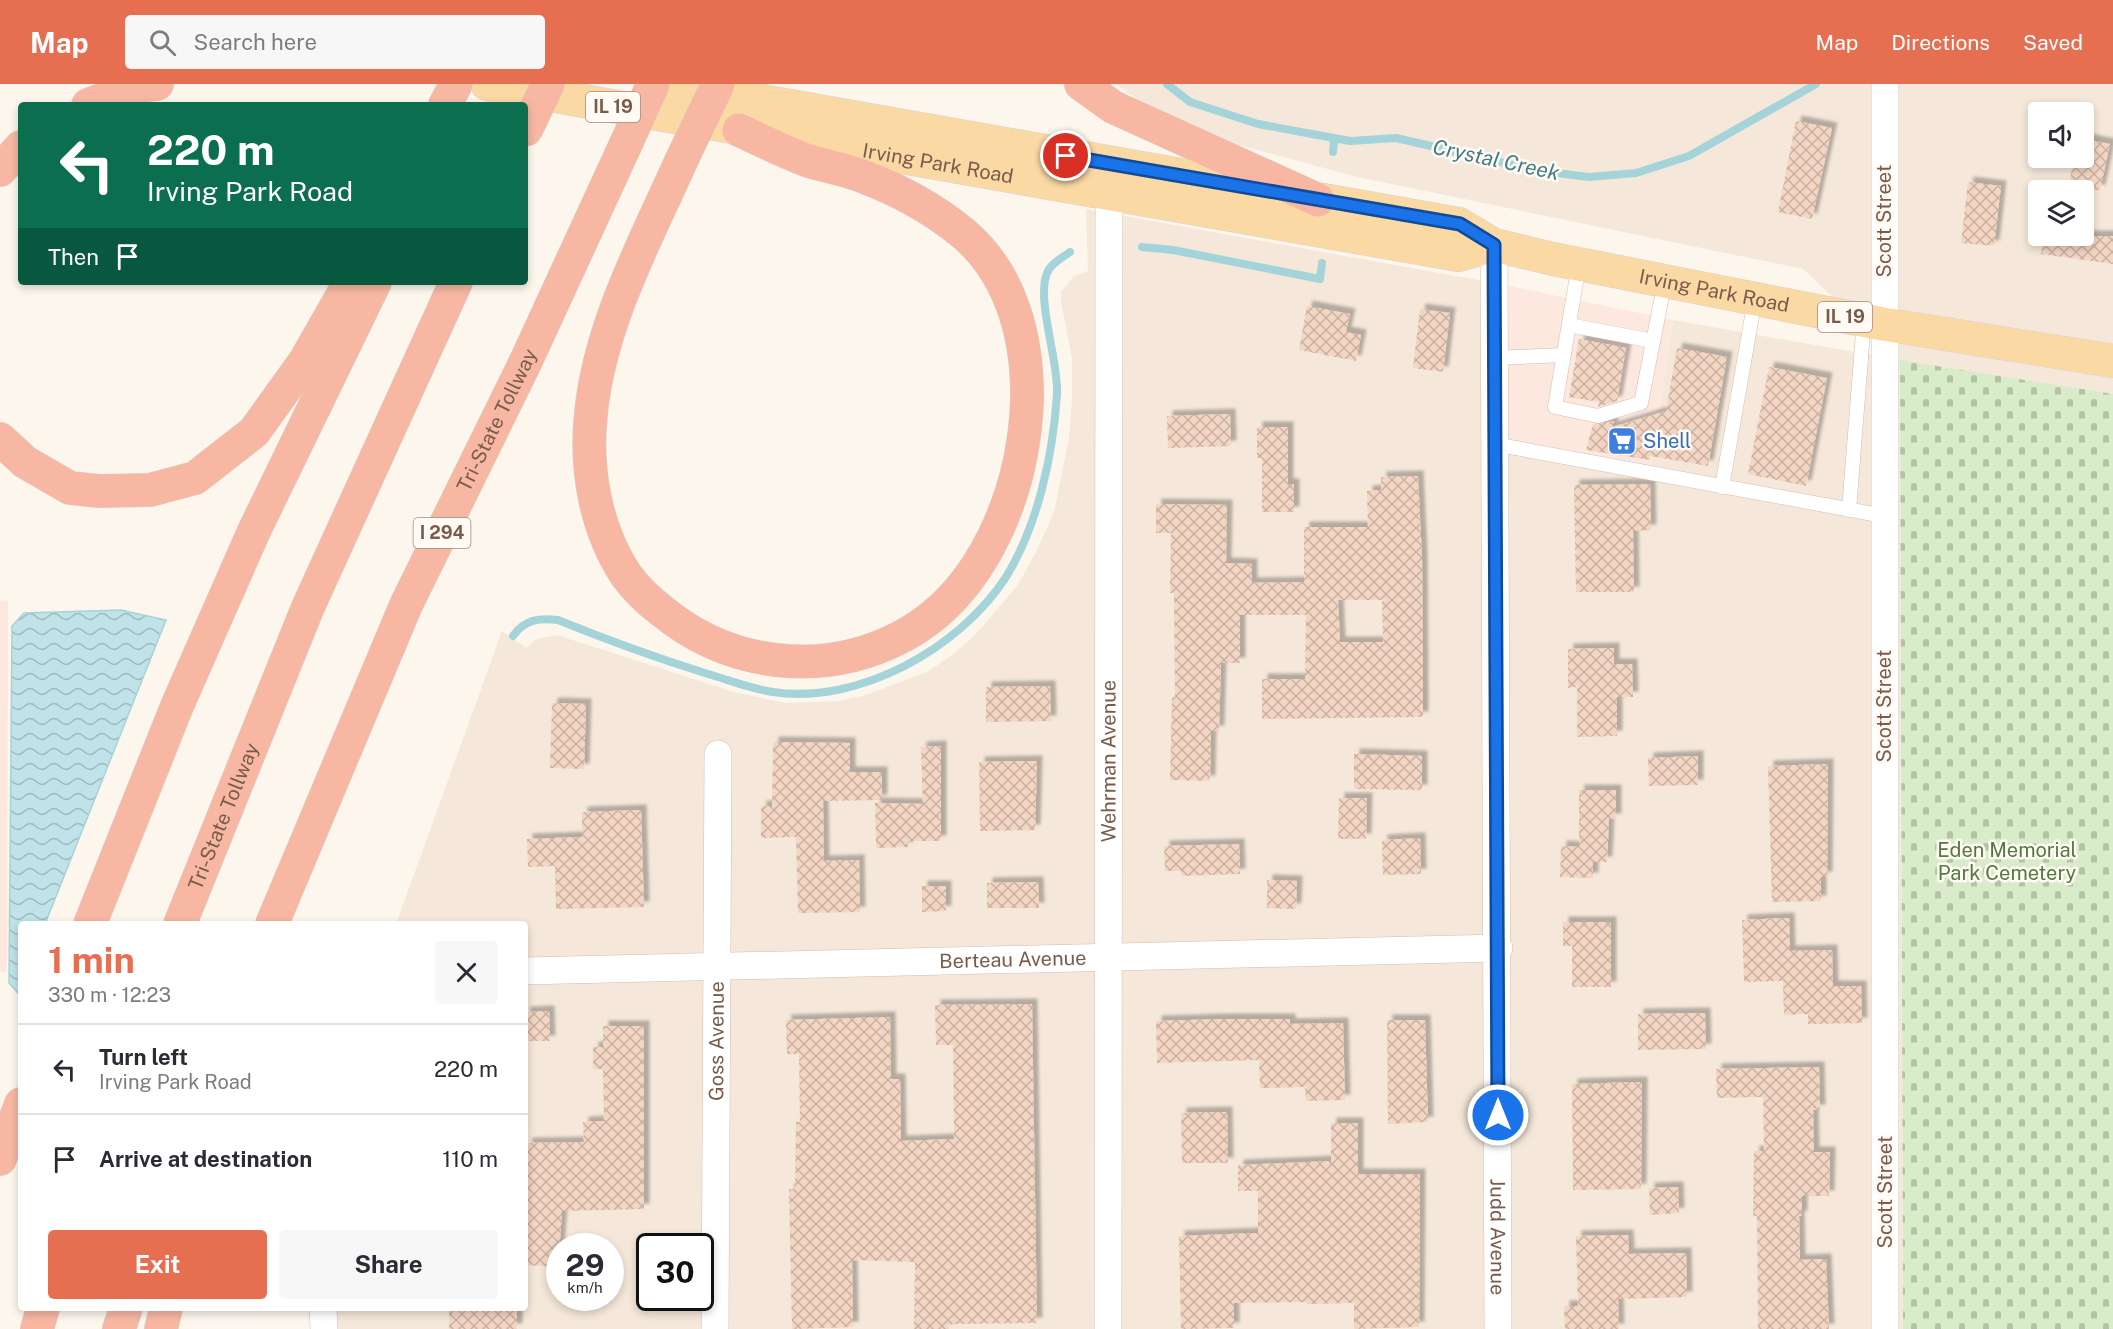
<!DOCTYPE html>
<html lang="en">
<head>
<meta charset="utf-8">
<style>
  body { margin:0; font-family:"Public Sans",sans-serif; background:#f7f7f7; color:#2b2b33; height:100vh; display:flex; flex-direction:column; font-size:22px; white-space:nowrap }
  * { box-sizing:border-box; margin:0 }
  p { font-size:20px; color:#7c7c81 }
  .icon { flex:none; width:33px; height:33px; fill:none; stroke:currentColor; stroke-width:2; stroke-linecap:round; stroke-linejoin:round }
  .map { position:relative; flex:1; overflow:hidden }
  .panel { position:absolute; left:18px; top:837px; width:510px; height:390px; display:flex; flex-direction:column; background:#fff; border-radius:6px; box-shadow:0 3px 9px #0003 }
  .panel>* { flex:none }
  .guide { position:absolute; left:18px; top:18px; width:510px; height:183px; border-radius:6px; box-shadow:0 3px 9px #0003; background:#0b6e4f; color:#fff; overflow:hidden }
  .tools { position:absolute; left:2028px; top:18px; display:grid; gap:12px }
  .tools a { display:grid; place-items:center; width:66px; height:66px; border-radius:6px; background:#fff; box-shadow:0 3px 9px #0003; font-size:30px }
  .speed { position:absolute; left:546px; top:1149px; display:flex; gap:12px; font-size:30px; font-weight:700; text-align:center }
  .speed>* { display:grid; place-content:center; width:78px; height:78px; border-radius:50%; background:#fff; box-shadow:0 3px 9px #0003; line-height:1 }
  .speed small { font-size:15px; font-weight:400 }
  .speed .limit { border:3px solid #111; border-radius:9px; background:#fff; color:#111 }
  .pin { position:absolute; display:grid; place-items:center; width:51px; height:51px; color:#fff; margin:-26px; border:3px solid #fff; border-radius:50%; box-shadow:0 2px 6px #0007 }
  .me { position:absolute; width:66px; margin:-33px; rotate:0deg; stroke-linejoin:round; filter:drop-shadow(0 0 4px #0008) }
  .turn { display:flex; align-items:center; gap:21px; height:126px; padding:0 30px; font-size:27px }
  .turn .icon { width:78px; height:78px; stroke-width:2.5 }
  .turn b { display:block; font-size:42px; line-height:51px }
  .then { display:flex; align-items:center; height:57px; padding:0 30px; background:#0003; gap:12px; font-size:22px }
  .round { display:grid; place-items:center; flex:none; width:63px; height:63px; border-radius:6px; background:#f7f7f7 }
  .headline { display:flex; align-items:center; justify-content:space-between; height:102px; padding:0 30px }
  h1 { font-size:36px; font-weight:700; line-height:45px; color:#e76f51 }
  .cta { display:flex; gap:12px; margin-top:auto; padding:12px 30px }
  .cta a { flex:1; height:69px; border-radius:6px; background:#e76f51; color:#fff; font-size:24px; font-weight:700; line-height:69px; text-align:center }
  .cta a+a { background:#f7f7f7; color:#2b2b33 }
  ul { padding:0; list-style:none }
  li { display:flex; align-items:center; gap:18px; height:90px; padding:0 30px; border-top:2px solid #e1e1e2 }
  li div { flex:1 }
  li b { display:block; font-size:22px }
  li em { font-style:normal }
  header { display:flex; align-items:center; gap:36px; box-sizing:border-box; height:84px; padding:0 30px; background:#e76f51; color:#fff }
  header strong { font-size:28px }
  nav { display:flex; gap:33px; margin-inline-start:auto; font-size:21px }
  .search { width:420px; height:54px; background:#f7f7f7; display:flex; align-items:center; gap:15px; box-sizing:border-box; padding:0 21px; border-radius:6px; color:#7c7c81; font-size:22px }
  .map>svg:first-child { display:block }
  .residential { fill:#f5e8da; fill-rule:evenodd }
  .commercial { fill:#fde8e0 }
  .cemetery { fill:url(#cemetery-stones) }
  .water { fill:url(#water-waves); stroke:#a5d3da; stroke-width:1.5 }
  .lines { fill:none; stroke-linecap:round; stroke-linejoin:round }
  .stream { stroke:#a5d3da; stroke-width:8 }
  .building { fill:url(#building-cross-hatch); fill-rule:evenodd; filter:url(#shadow) }
  .service-casing { stroke:#d1beb0; stroke-width:15 }
  .minor-casing { stroke:#d1beb0; stroke-width:28 }
  .primary-casing { stroke:#dad1cd; stroke-width:34 }
  .motorway-casing { stroke:#dad1cd; stroke-width:34 }
  .service { stroke:#fff; stroke-width:14 }
  .minor { stroke:#fff; stroke-width:27 }
  .primary { stroke:#fbd9a5; stroke-width:33 }
  .motorway { stroke:#f7b7a3; stroke-width:33 }
  .motorway-bridge-casing { stroke:#dad1cd; stroke-width:34; stroke-linecap:butt }
  .motorway-bridge { stroke:#f7b7a3; stroke-width:33 }
  .route-casing { stroke:#114b97; stroke-width:15 }
  .route { stroke:#1a73e8; stroke-width:10 }
  .labels { text-anchor:middle; stroke-width:5; stroke-linejoin:round; paint-order:stroke }
  .shield { fill:#fffaf3; stroke:#a28b7f; stroke-width:1.5 }
  .shield-label { font-size:18px; font-weight:bold; fill:#7a5c4d }
  .street-label { font-size:20px; fill:#7a5c4d; stroke:#fffaf3 }
  .shop-label { font-size:20px; fill:#366cbe; stroke:#fffaf3; text-anchor:start }
  .park-label { font-size:20px; fill:#537a41; stroke:#fffaf3 }
  .water-label { font-size:21px; font-style:italic; fill:#437c86; stroke:#fffaf3 }
</style>
</head>
<body>
<header>
<strong>Map</strong>
<div class="search"><svg class="icon" aria-label="search" viewBox="0 0 24 24"><circle cx="10" cy="10" r="6"/><path d="M15 15l6 6"/></svg>Search here</div>
<nav><a>Map</a><a>Directions</a><a>Saved</a></nav>
</header>
<div class="map">
<svg width="2113" height="1245" viewBox="0 0 2113 1245">
  <defs>
    <pattern id="cemetery-stones" width="16" height="16" patternUnits="userSpaceOnUse" patternTransform="scale(1.5)"><rect width="16" height="16" fill="#d8ecc9"/><path d="M2 7V4a2 2 0 0 1 4 0v3zM10 15v-3a2 2 0 0 1 4 0v3z" fill="#b4c2a5"/></pattern>
    <pattern id="water-waves" width="16" height="10" patternUnits="userSpaceOnUse" patternTransform="scale(1.5)"><rect width="16" height="10" fill="#bfe3e8"/><path d="M0 5q4-4 8 0t8 0" fill="none" stroke="#a0bbbe"/></pattern>
    <pattern id="building-cross-hatch" width="8" height="8" patternUnits="userSpaceOnUse" patternTransform="scale(1.5)"><rect width="8" height="8" fill="#f3d5c3"/><path d="M0 0l8 8M0 8l8-8" fill="none" stroke="#cab0a1"/></pattern>
    <filter id="shadow"><feDropShadow dx="5.5" dy="-5.5" stdDeviation="1.5" flood-color="#0004"/></filter>
  </defs>
  <rect width="100%" height="100%" fill="#fdf6ec"/>
  <!-- residential -->
  <path class="residential" d="M1116 0H2113V310L1900 277 1903 1245H310V1224H525V840H396L502 547 526 564 537 555 557 551 734 608 786 619 839 617 866 611 927 588 952 571 975 551 1017 502 1036 468 1054 428 1069 354 1072 317V274L1061 218V208L1074 192 1088 187 1086 125 1500 200 1650 385 1673 236 1899 276 1803 185 1357 93 1232 59 1157 29ZM2038 28H2084V74H2038ZM2038 106H2084V152H2038ZM560 1162H610V1214H560ZM650 1162H700V1214H650Z"/>
  <!-- commercial -->
  <g class="commercial">
    <path d="M1500 200 1673 236 1650 385 1501 357Z"/>
    <path d="M0 516 8 517 7 888H0Z"/>
  </g>
  <!-- cemetery -->
  <path class="cemetery" d="M1900 276 2113 310V1245H1903Z"/>
  <!-- water -->
  <path class="water" d="M121 526 166 536 45 840H21V901L18 909 9 899 12 542 24 529Z"/>
  <g class="lines">
    <!-- stream -->
    <g class="stream">
      <path d="M1167 0 1190 18 1258 40 1350 57 1396 54 1540 87 1589 93 1636 89 1689 72 1816 0"/>
      <path d="M1333 68 1334 54"/>
      <path d="M1142 163 1173 166 1320 195 1322 179"/>
      <path d="M513 552C525 535 539 534 558 536 607 556 657 574 708 590 729 596 751 605 773 608 859 621 960 564 1006 493 1038 441 1053 371 1057 310 1059 278 1036 216 1047 189 1051 179 1062 174 1070 168"/>
    </g>
  </g>
  <!-- building -->
  <g class="building">
    <path d="M1796 37 1832 44 1812 135 1778 128Z"/>
    <path d="M2084 55 2110 60 2100 106H2068L2074 74H2084Z"/>
    <path d="M1968 98 2001 102 1994 162 1961 159Z"/>
    <path d="M2044 152H2113V180L2041 170Z"/>
    <path d="M1307 222 1350 230 1346 248 1361 251 1356 277 1299 266Z"/>
    <path d="M1420 225 1450 229 1443 288 1413 284Z"/>
    <path d="M1579 255 1626 264 1617 317 1598 323 1599 318 1569 313Z"/>
    <path d="M1677 264 1727 273 1708 382 1650 372V376L1586 366 1593 340 1614 337 1612 343 1666 327Z"/>
    <path d="M1769 283 1827 294 1806 402 1748 390Z"/>
    <path d="M1230 330 1231 362 1168 364 1167 332Z"/>
    <path d="M1257 343H1288V400H1294V428H1262V374H1257Z"/>
    <path d="M1418 392 1422 474 1423 633 1262 635V595H1305L1306 531H1240V579H1221L1219 647H1211L1210 697 1170 696 1172 613H1175L1174 509H1170L1171 449H1156V420L1227 421 1226 479 1252 480V499L1304 498V443H1368L1367 407 1381 406V393ZM1338 516H1382L1383 558H1340Z"/>
    <path d="M1650 400 1651 446 1633 447 1634 508H1576L1574 401Z"/>
    <path d="M1614 564V580H1632L1633 613H1617V652L1577 653V603L1568 604V565Z"/>
    <path d="M1050 602 1051 637 986 638V603Z"/>
    <path d="M552 619 586 620 584 685 550 684Z"/>
    <path d="M773 658 850 659V688H882V716L823 717 824 777 859 776 860 828 798 829 796 753 761 754V722H772Z"/>
    <path d="M941 662V757H908V763L876 764 875 719 923 720 921 663Z"/>
    <path d="M1354 670 1422 672V706L1354 705Z"/>
    <path d="M1698 672V701L1649 702 1648 674Z"/>
    <path d="M1037 677 1035 746 980 747 979 678Z"/>
    <path d="M1828 680 1827 793H1821V817L1772 818 1768 682Z"/>
    <path d="M1579 706H1616V735H1609L1607 778H1593V794L1560 793 1561 762 1579 763Z"/>
    <path d="M1339 714H1367L1366 755H1338Z"/>
    <path d="M641 726 644 823 556 825 555 782 528 783 527 755 582 753V728Z"/>
    <path d="M1420 754 1421 790 1383 791 1382 756Z"/>
    <path d="M1239 760 1240 790 1182 792 1181 787H1165L1164 762Z"/>
    <path d="M1267 796 1297 797 1296 825 1267 824Z"/>
    <path d="M1038 798 1039 824H987V799Z"/>
    <path d="M922 802H946V827L922 828Z"/>
    <path d="M1789 834 1790 867 1832 866 1833 902H1861L1862 939 1808 940V930L1784 931 1783 897 1744 898 1742 836Z"/>
    <path d="M1563 838H1611V903H1572V862H1563Z"/>
    <path d="M1032 920 1037 1239 948 1240 949 1245H914L915 1178 852 1176 853 1243 792 1245 789 1105H795L796 1038H800L799 970H787L786 936 890 933 891 995H900L901 1057 954 1055 953 961H936L935 921Z"/>
    <path d="M549 927 550 957H525V928Z"/>
    <path d="M1705 929 1706 965 1638 966V930Z"/>
    <path d="M1224 935H1290V940L1343 939 1345 1016 1306 1017 1305 1003 1260 1004 1259 976 1157 979 1156 937Z"/>
    <path d="M1387 936H1425L1428 1038 1388 1040Z"/>
    <path d="M603 942H644V1125L562 1127 558 1183 525 1181 527 1059 584 1058 583 1038 604 1037 603 985H593V963H603Z"/>
    <path d="M1819 983 1820 1026H1813L1814 1068H1830L1829 1112H1802V1132H1799L1800 1176 1826 1175 1829 1245H1758L1757 1132H1753L1754 1067H1764L1763 1013 1717 1014 1716 985Z"/>
    <path d="M1642 998 1641 1105 1573 1106 1572 1000Z"/>
    <path d="M1227 1028 1228 1079H1182L1181 1029Z"/>
    <path d="M1331 1039H1358V1090H1420L1419 1243 1354 1245V1219L1307 1220 1306 1218 1234 1219V1244L1181 1245 1179 1152 1258 1149V1107H1238V1081L1331 1077Z"/>
    <path d="M1678 1103 1679 1129 1650 1131 1649 1104Z"/>
    <path d="M1628 1151 1629 1170 1686 1169 1687 1213 1618 1215 1619 1245H1565L1564 1222H1578L1576 1152Z"/>
    <rect x="449" y="1224" width="68" height="21"/>
  </g>
  <g class="lines">
    <!-- service casing -->
    <g class="service-casing">
      <g id="service">
        <path d="M1579 180 1555 323 1598 332 1641 319 1665 197"/>
        <path d="M1569 241 1653 257"/>
        <path d="M1494 274 1564 271"/>
        <path d="M1494 360 1884 432"/>
        <path d="M1722 403 1755 215"/>
        <path d="M1849 426 1864 236"/>
      </g>
    </g>
    <!-- minor casing -->
    <g class="minor-casing">
      <g id="minor">
        <path id="s1" d="M1494 161 1498 1245"/>
        <path id="s2" d="M525 887 1499 864"/>
        <path d="M323 1224 324 1245"/>
        <path id="s3" d="M715 1245 718 670"/>
        <path id="s4" d="M1108 1245 1109 109"/>
        <path d="M1885 1245V0"/>
      </g>
    </g>
    <!-- primary casing -->
    <g class="primary-casing">
      <g id="primary">
        <path id="s5" d="M487 0 1458 171 1494 161"/>
        <path id="s6" d="M666 0 1459 140 1494 161 1553 175 1883 240 2113 277"/>
      </g>
    </g>
    <!-- motorway casing -->
    <g class="motorway-casing">
      <g id="motorway">
        <path d="M1081 0 1113 23 1318 116"/>
        <path d="M88 21 137 2 157 0"/>
        <path d="M445 21 456 0"/>
        <path d="M682 75C646 156 600 239 591 329 585 384 595 444 626 491 636 505 649 517 662 527 730 583 824 594 903 552 985 508 1024 405 1027 316 1028 255 1012 191 964 150 934 125 899 106 862 92 844 85 824 82 806 76 783 67 761 56 739 46"/>
        <path d="M0 86 21 63"/>
        <path d="M0 355 25 378 70 404 99 407 150 406 195 394 254 348 305 277 350 198"/>
        <path d="M90 840 177 622 254 447 375 198"/>
        <path id="s7" d="M180 840 308 523 456 198"/>
        <path id="s8" d="M272 840 406 521 525 279 624 64"/>
        <path d="M0 1075 21 1020"/>
        <path d="M37 1245 43 1224"/>
        <path d="M119 1245 126 1224"/>
        <path d="M161 1245 166 1224"/>
      </g>
    </g>
    <!-- service -->
    <use href="#service" class="service"/>
    <!-- minor -->
    <use href="#minor" class="minor"/>
    <!-- primary -->
    <use href="#primary" class="primary"/>
    <!-- motorway -->
    <use href="#motorway" class="motorway"/>
    <!-- motorway-bridge casing -->
    <g class="motorway-bridge-casing">
      <g id="motorway-bridge">
        <path d="M526 46 548 0"/>
        <path d="M624 64 653 0"/>
        <path d="M682 75 718 0"/>
      </g>
    </g>
    <!-- motorway-bridge -->
    <use href="#motorway-bridge" class="motorway-bridge"/>
  </g>
  <g class="lines">
    <!-- route casing -->
    <g class="route-casing">
      <path id="route" d="M1066 72 1460 140 1494 161 1498 1031"/>
    </g>
    <!-- route -->
    <use href="#route" class="route"/>
  </g>
  <!-- icons -->
  <defs>
    <g id="supermarket-square" transform="scale(1.5)"><rect x="-9" y="-9" width="18" height="18" rx="4" fill="#3f7fe0" stroke="#fffaf3"/><path d="M-6-5.5h2.5l.6 2H6L4.5 2H-2.5L-4.4-4H-6ZM-1.5 3.2a1.3 1.3 0 1 0 .1 0ZM3 3.2a1.3 1.3 0 1 0 .1 0Z" fill="#fff"/></g>
  </defs>
  <g fill-rule="evenodd">
    <use href="#supermarket-square" x="1622" y="357"/>
  </g>
  <g class="labels">
    <!-- shield labels -->
    <g class="shield">
      <rect x="586" y="8" width="54" height="30" rx="4.5"/>
      <rect x="1818" y="218" width="54" height="30" rx="4.5"/>
      <rect x="413.5" y="434" width="57" height="30" rx="4.5"/>
    </g>
    <g class="shield-label">
      <text x="613" y="29">IL 19</text>
      <text x="1845" y="239">IL 19</text>
      <text x="442" y="455">I 294</text>
    </g>
    <!-- street labels -->
    <g class="street-label">
      <text dy="7" stroke="none"><textPath href="#s5" startOffset="458">Irving Park Road</textPath></text>
      <text transform="translate(1884 137) rotate(-90)" y="7">Scott Street</text>
      <text dy="7" stroke="none"><textPath href="#s6" startOffset="1071">Irving Park Road</textPath></text>
      <text dy="7" stroke="none"><textPath href="#s8" startOffset="552">Tri-State Tollway</textPath></text>
      <text transform="translate(1884 622) rotate(-90)" y="7">Scott Street</text>
      <text dy="7" stroke="none"><textPath href="#s4" startOffset="568">Wehrman Avenue</textPath></text>
      <text dy="7" stroke="none"><textPath href="#s7" startOffset="116">Tri-State Tollway</textPath></text>
      <text dy="7" stroke="none"><textPath href="#s2" startOffset="488">Berteau Avenue</textPath></text>
      <text dy="7" stroke="none"><textPath href="#s3" startOffset="288">Goss Avenue</textPath></text>
      <text transform="translate(1885 1108) rotate(-90)" y="7">Scott Street</text>
      <text dy="7" stroke="none"><textPath href="#s1" startOffset="992">Judd Avenue</textPath></text>
    </g>
    <!-- shop labels -->
    <g class="shop-label">
      <text x="1643" y="364">Shell</text>
    </g>
    <!-- park labels -->
    <g class="park-label">
      <text x="2007" y="773">Eden Memorial<tspan x="2007" dy="23">Park Cemetery</tspan></text>
    </g>
    <!-- water labels -->
    <g class="water-label">
      <text transform="translate(1496 76) rotate(12)" y="7">Crystal Creek</text>
    </g>
  </g>
</svg>
<div class="tools">
<a><svg class="icon" aria-label="sound" viewBox="0 0 24 24"><path d="M4 9h4l5-4v14l-5-4H4zM17 9q2 3 0 6"/></svg></a>
<a><svg class="icon" aria-label="layers" viewBox="0 0 24 24"><path d="M12 4l9 5-9 5-9-5zM3 14l9 5 9-5"/></svg></a>
</div>
<div class="speed"><div>29<small>km/h</small></div><div class="limit">30</div></div>
<div class="pin" style="left:1066px;top:72px;background:#d93025"><svg class="icon" aria-label="arrive" viewBox="0 0 24 24"><path d="M6 21V4h12l-3 4 3 4H6"/></svg></div>
<svg class="me" style="left:1498px;top:1031px" viewBox="-20 -20 40 40"><circle r="17" fill="#1a73e8" stroke="#fff" stroke-width="3"/><path d="M0-11L8 9 0 5-8 9z" fill="#fff"/></svg>
<div class="guide">
<div class="turn"><svg class="icon" aria-label="left" viewBox="0 0 24 24"><path d="M17 20v-9H6M10 6l-5 5 5 5"/></svg><div><b>220 m</b>Irving Park Road</div></div>
<div class="then">Then<svg class="icon" aria-label="arrive" viewBox="0 0 24 24"><path d="M6 21V4h12l-3 4 3 4H6"/></svg></div>
</div>
<section class="panel">
<div class="headline"><div><h1>1 min</h1><p>330 m · 12:23</p></div><a class="round"><svg class="icon" aria-label="close" viewBox="0 0 24 24"><path d="M6 6l12 12M18 6L6 18"/></svg></a></div>
<ul>
<li><svg class="icon" aria-label="left" viewBox="0 0 24 24"><path d="M17 20v-9H6M10 6l-5 5 5 5"/></svg><div><b>Turn left</b><p>Irving Park Road</p></div><em>220 m</em></li>
<li><svg class="icon" aria-label="arrive" viewBox="0 0 24 24"><path d="M6 21V4h12l-3 4 3 4H6"/></svg><div><b>Arrive at destination</b></div><em>110 m</em></li>
</ul>
<div class="cta"><a>Exit</a><a>Share</a></div>
</section>
</div>
</body>
</html>
